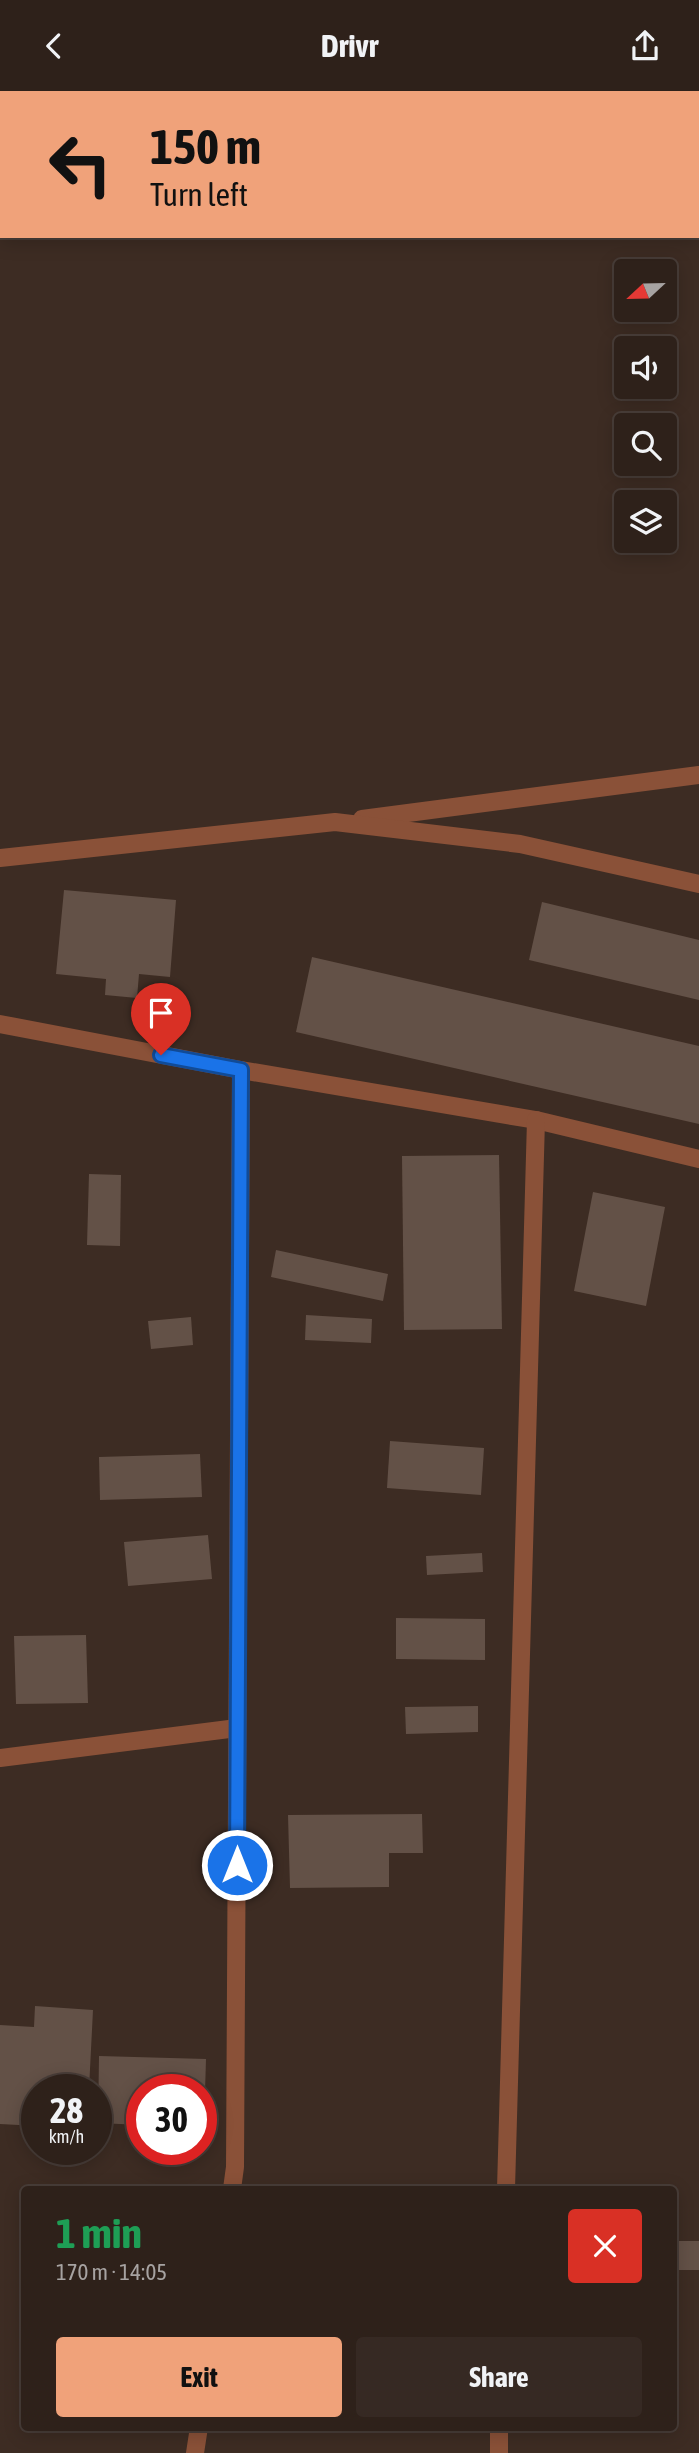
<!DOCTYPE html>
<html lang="en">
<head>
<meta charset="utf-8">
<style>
  body { margin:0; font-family:"Asap Condensed",sans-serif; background:#362923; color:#f1f3f6; height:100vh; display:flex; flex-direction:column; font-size:26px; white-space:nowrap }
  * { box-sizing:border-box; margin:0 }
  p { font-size:23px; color:#a7a3a2 }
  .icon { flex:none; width:38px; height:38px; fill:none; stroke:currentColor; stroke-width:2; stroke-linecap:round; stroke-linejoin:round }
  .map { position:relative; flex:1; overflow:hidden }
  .details { position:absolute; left:21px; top:2095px; width:656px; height:245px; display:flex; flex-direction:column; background:#2e211a; border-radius:7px; box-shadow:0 4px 18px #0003,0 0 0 2px #493e39 }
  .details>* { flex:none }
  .top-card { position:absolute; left:0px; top:0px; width:700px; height:147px; box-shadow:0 4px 18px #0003,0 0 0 2px #493e39; background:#f0a27a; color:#111; overflow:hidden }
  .needle { width:46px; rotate:248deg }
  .controls { position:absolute; left:614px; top:168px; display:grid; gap:14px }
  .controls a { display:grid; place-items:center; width:63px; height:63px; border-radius:7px; background:#2e211a; box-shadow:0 4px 18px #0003,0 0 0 2px #493e39; font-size:35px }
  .speed { position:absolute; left:21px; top:1983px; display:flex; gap:14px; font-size:35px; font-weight:700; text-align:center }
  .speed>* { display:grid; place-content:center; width:91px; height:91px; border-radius:50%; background:#2e211a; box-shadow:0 4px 18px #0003,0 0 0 2px #493e39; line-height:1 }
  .speed small { font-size:18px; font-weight:400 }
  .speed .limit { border:10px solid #d22; background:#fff; color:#111 }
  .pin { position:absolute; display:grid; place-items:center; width:60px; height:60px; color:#fff; margin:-72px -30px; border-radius:50% 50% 50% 0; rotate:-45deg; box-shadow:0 0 7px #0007 }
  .pin .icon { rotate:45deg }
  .me { position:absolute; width:77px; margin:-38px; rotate:0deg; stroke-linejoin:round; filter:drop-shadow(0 0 5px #0008) }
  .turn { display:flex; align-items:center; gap:24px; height:147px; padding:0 35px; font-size:32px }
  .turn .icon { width:91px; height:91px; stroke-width:2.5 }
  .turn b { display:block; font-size:49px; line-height:60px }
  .round { display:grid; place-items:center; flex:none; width:74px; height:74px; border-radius:7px; background:#362923 }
  .head { display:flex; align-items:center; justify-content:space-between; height:119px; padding:0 35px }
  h1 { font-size:42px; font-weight:700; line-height:52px; color:#1e9e55 }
  .primary-button { display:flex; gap:14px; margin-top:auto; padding:14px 35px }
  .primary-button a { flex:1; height:80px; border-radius:7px; background:#f0a27a; color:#111; font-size:28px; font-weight:700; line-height:80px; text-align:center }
  .primary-button a+a { background:#362923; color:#f1f3f6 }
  header { display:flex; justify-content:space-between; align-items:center; height:91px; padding:0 35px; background:#2e211a; font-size:32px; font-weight:700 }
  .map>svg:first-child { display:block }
  .building { fill:#635147 }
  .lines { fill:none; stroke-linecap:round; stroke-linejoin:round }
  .minor { stroke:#8a5138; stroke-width:18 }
  .route-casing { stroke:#114b97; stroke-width:18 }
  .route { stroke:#1a73e8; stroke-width:12 }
</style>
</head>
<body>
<header><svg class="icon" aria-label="back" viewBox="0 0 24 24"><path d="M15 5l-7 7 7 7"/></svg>Drivr<svg class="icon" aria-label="share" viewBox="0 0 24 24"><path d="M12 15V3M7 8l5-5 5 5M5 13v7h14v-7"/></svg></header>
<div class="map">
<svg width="699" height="2362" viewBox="0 0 699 2362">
  <rect width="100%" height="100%" fill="#3d2c23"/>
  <!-- building -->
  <g class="building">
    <path d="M64 799 176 809 170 886 139 883 137 907 105 904 106 888 56 883Z"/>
    <path d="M542 811 699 849V909L529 869Z"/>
    <path d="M312 866 699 955V1033L296 941Z"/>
    <path d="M499 1064 502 1238 404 1239 402 1065Z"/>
    <path d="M89 1083 121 1084 120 1155 87 1154Z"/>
    <path d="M593 1101 665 1116 646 1215 574 1200Z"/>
    <path d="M276 1159 388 1183 383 1210 271 1186Z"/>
    <path d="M306 1224 372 1228 371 1252 305 1249Z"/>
    <path d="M191 1226 193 1254 151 1258 148 1230Z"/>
    <path d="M390 1350 484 1357 481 1404 387 1397Z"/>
    <path d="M200 1363 202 1406 100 1409 99 1366Z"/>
    <path d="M208 1444 212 1488 128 1495 124 1451Z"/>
    <path d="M482 1462 483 1481 427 1484 426 1465Z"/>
    <path d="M396 1527 485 1528V1569L396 1568Z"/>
    <path d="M86 1544 88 1612 16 1613 14 1545Z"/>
    <path d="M478 1615V1641L406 1643 405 1616Z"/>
    <path d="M422 1723 423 1762H389V1796L290 1797 288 1724Z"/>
    <path d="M35 1915 93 1919 89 1998H37V2035L0 2033V1934L34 1936Z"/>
    <path d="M99 1965 206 1968 204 2035H201V1998H142V2034L98 2032Z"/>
    <rect x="674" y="2150" width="25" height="29"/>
  </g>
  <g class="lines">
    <!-- minor -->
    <g class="minor">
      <path d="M362 728 699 684"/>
      <path d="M0 767 335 731 520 753 699 793"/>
      <path d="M0 933 241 979 536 1029 699 1068"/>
      <path d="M0 1667 237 1637"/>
      <path d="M232 2098 235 2076 241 979"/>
      <path d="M506 2098 536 1029"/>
      <path d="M195 2362 199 2336"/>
      <path d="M499 2362V2336"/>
    </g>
  </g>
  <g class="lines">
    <!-- route casing -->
    <g class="route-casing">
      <path id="route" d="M161 964 241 979 237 1774"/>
    </g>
    <!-- route -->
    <use href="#route" class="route"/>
  </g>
</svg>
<div class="controls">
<a><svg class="needle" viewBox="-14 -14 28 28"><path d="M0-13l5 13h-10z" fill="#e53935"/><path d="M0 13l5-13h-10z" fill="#a7a3a2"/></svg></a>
<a><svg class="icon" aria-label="sound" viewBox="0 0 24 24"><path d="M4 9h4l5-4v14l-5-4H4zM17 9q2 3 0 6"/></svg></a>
<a><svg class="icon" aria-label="search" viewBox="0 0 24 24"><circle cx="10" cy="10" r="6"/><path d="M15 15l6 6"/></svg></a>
<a><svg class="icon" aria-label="layers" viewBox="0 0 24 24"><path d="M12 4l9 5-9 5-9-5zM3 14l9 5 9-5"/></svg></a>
</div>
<div class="speed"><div>28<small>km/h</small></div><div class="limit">30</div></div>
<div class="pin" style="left:161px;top:964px;background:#d93025"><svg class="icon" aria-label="arrive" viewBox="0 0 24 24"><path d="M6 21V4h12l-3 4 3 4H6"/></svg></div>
<svg class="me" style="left:237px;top:1774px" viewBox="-20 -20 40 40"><circle r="17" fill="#1a73e8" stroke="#fff" stroke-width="3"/><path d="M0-11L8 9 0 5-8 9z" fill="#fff"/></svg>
<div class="top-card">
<div class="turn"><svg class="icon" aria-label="left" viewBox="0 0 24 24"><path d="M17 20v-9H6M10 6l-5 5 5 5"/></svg><div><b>150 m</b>Turn left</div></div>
</div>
<section class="details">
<div class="head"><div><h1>1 min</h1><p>170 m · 14:05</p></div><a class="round" style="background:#d93025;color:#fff"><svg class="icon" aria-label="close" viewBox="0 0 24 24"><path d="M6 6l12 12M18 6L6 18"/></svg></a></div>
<div class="primary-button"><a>Exit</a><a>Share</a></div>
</section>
</div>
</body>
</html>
